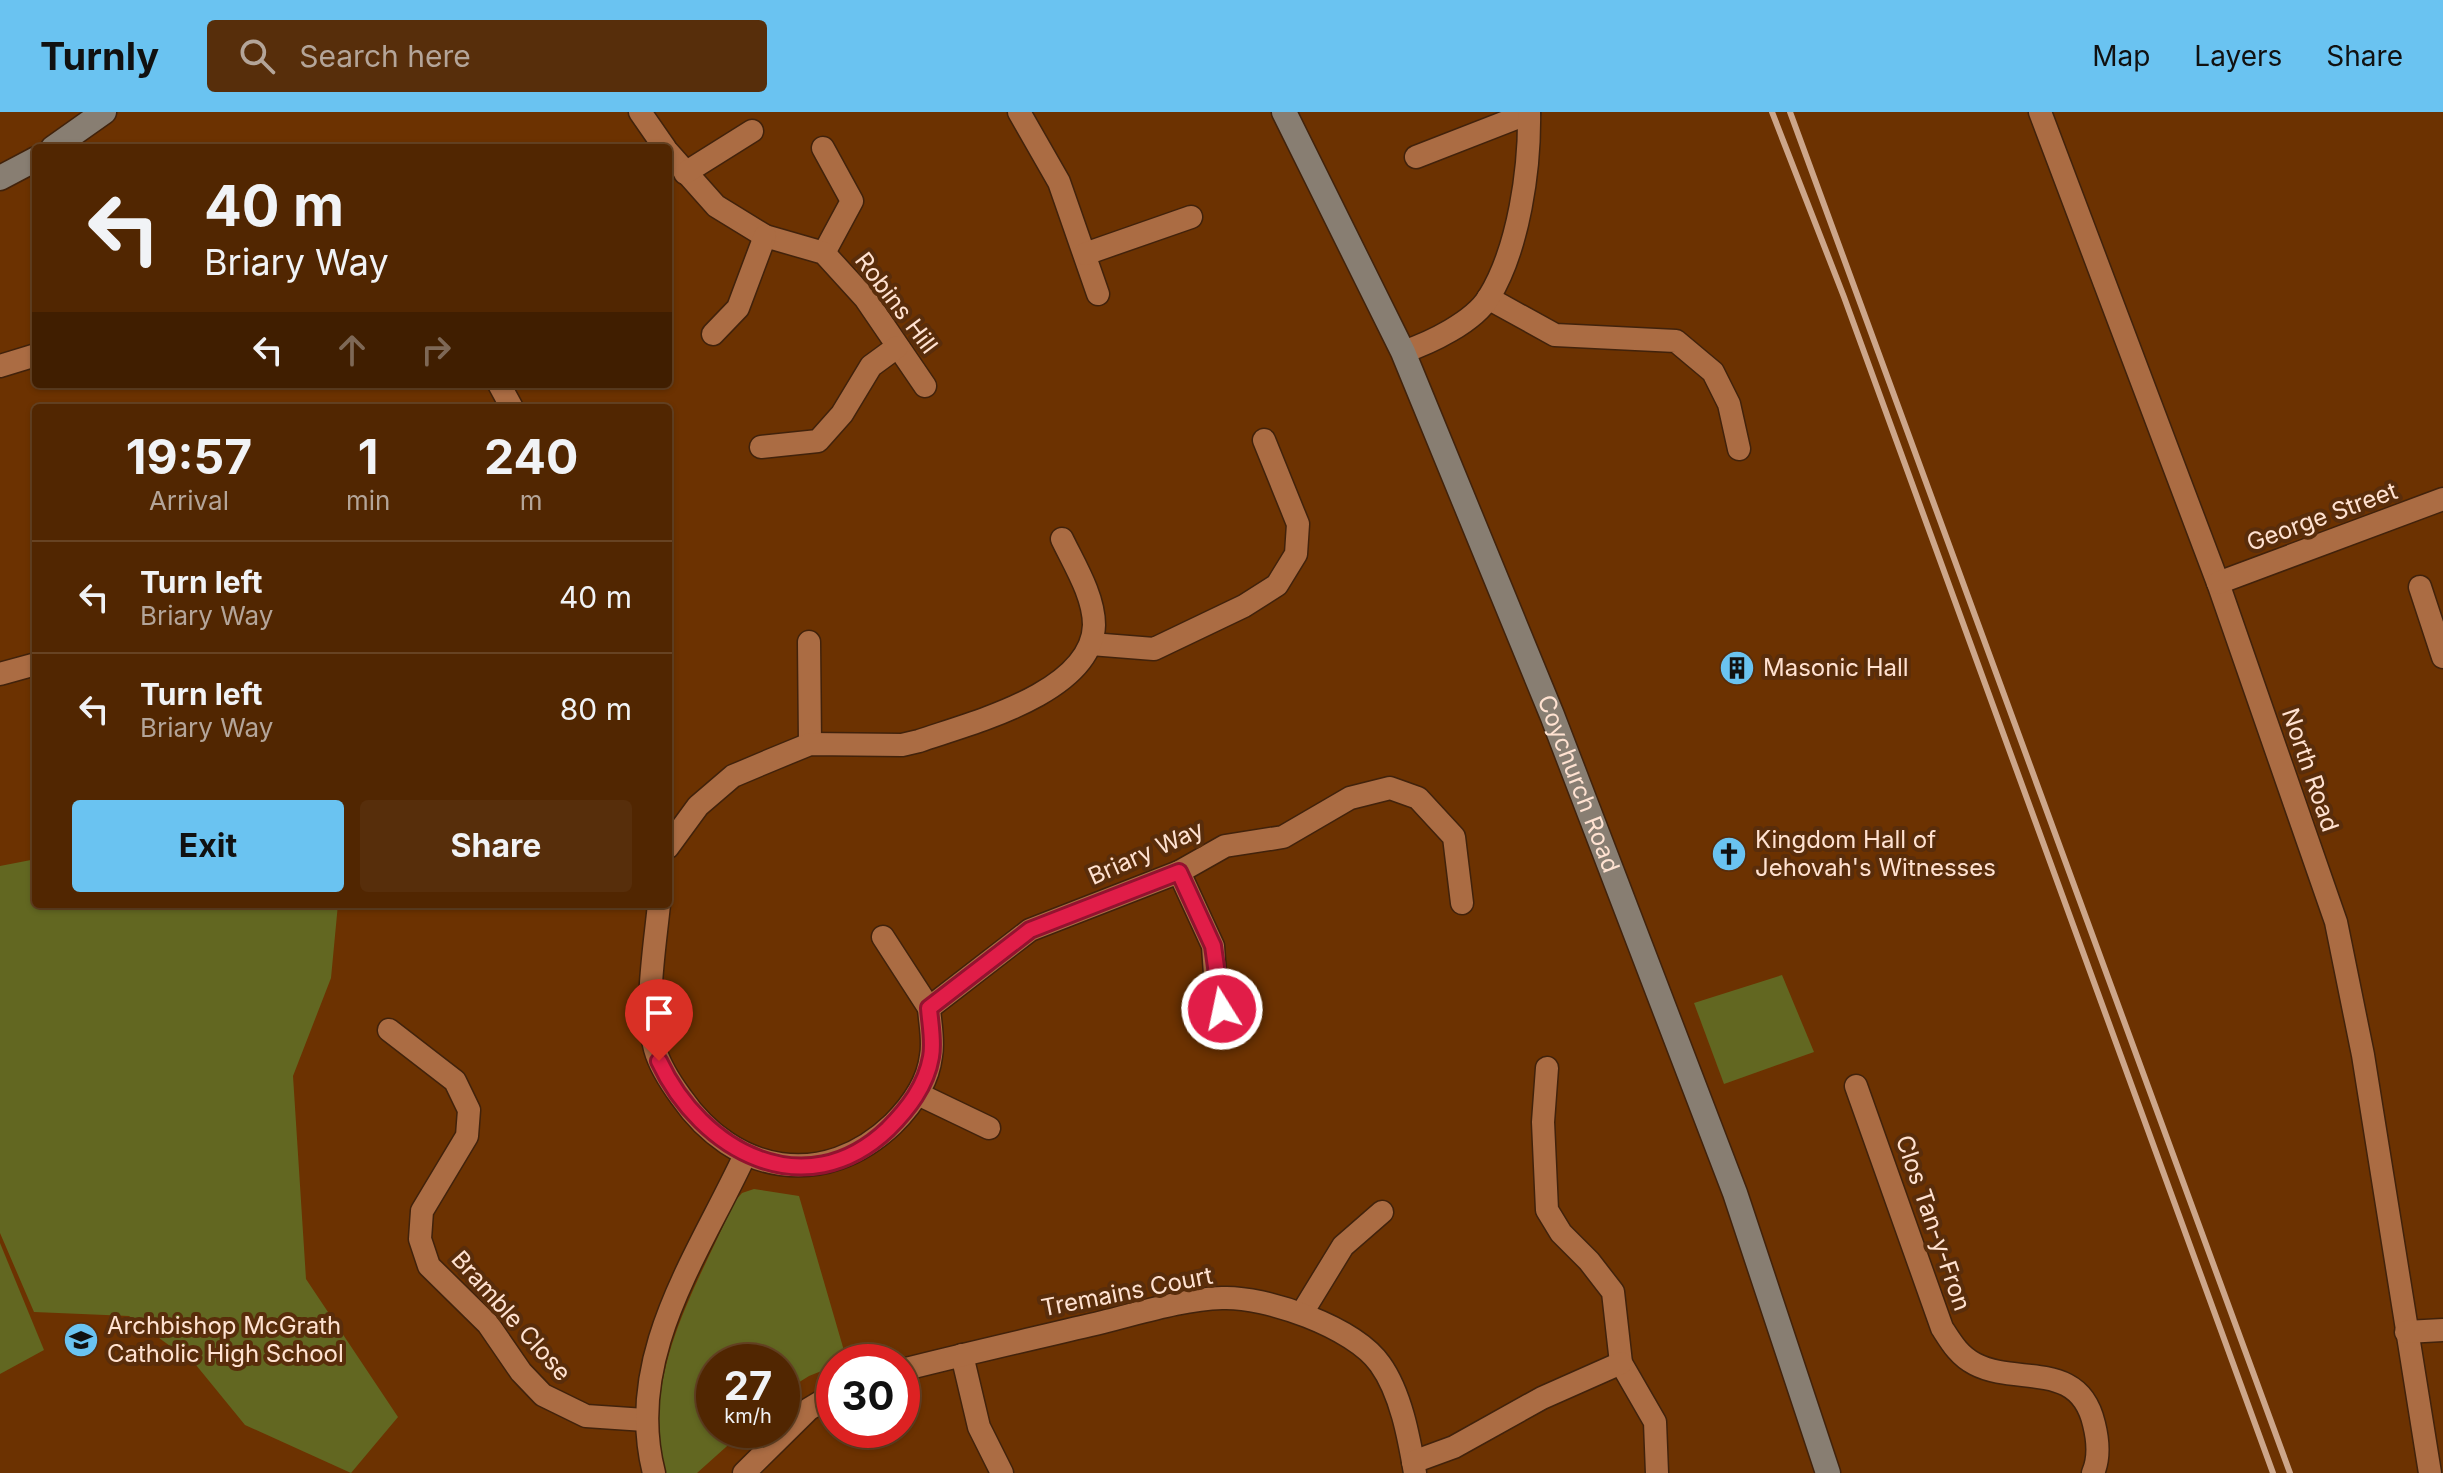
<!DOCTYPE html>
<html lang="en">
<head>
<meta charset="utf-8">
<style>
  body { margin:0; font-family:Inter,sans-serif; background:#572e0b; color:#f1f3f6; height:100vh; display:flex; flex-direction:column; font-size:30px; white-space:nowrap }
  * { box-sizing:border-box; margin:0 }
  p { font-size:26px; color:#b4a599 }
  .icon { flex:none; width:44px; height:44px; fill:none; stroke:currentColor; stroke-width:2; stroke-linecap:round; stroke-linejoin:round }
  .map { position:relative; flex:1; overflow:hidden }
  .sheet { position:absolute; left:32px; top:292px; width:640px; height:504px; display:flex; flex-direction:column; background:#512601; border-radius:8px; box-shadow:0 2px 6px #0004,0 0 0 2px #674323 }
  .sheet>* { flex:none }
  .guide { position:absolute; left:32px; top:32px; width:640px; height:244px; border-radius:8px; box-shadow:0 2px 6px #0004,0 0 0 2px #674323; background:#512601; color:#f1f3f6; overflow:hidden }
  .speed { position:absolute; left:696px; top:1232px; display:flex; gap:16px; font-size:40px; font-weight:700; text-align:center }
  .speed>* { display:grid; place-content:center; width:104px; height:104px; border-radius:50%; background:#512601; box-shadow:0 2px 6px #0004,0 0 0 2px #674323; line-height:1 }
  .speed small { font-size:20px; font-weight:400 }
  .speed .limit { border:12px solid #d22; background:#fff; color:#111 }
  .pin { position:absolute; display:grid; place-items:center; width:68px; height:68px; color:#fff; margin:-82px -34px; border-radius:50% 50% 50% 0; rotate:-45deg; box-shadow:0 0 8px #0007 }
  .pin .icon { rotate:45deg }
  .me { position:absolute; width:88px; margin:-44px; rotate:350deg; stroke-linejoin:round; filter:drop-shadow(0 0 6px #0008) }
  .turn { display:flex; align-items:center; gap:28px; height:168px; padding:0 40px; font-size:36px }
  .turn .icon { width:104px; height:104px; stroke-width:2.5 }
  .turn b { display:block; font-size:56px; line-height:68px }
  .lanes { display:flex; align-items:center; height:76px; padding:0 40px; background:#0003; justify-content:center; gap:40px; direction:ltr }
  .lanes .off { opacity:.35 }
  .eta { display:flex; justify-content:space-evenly; align-items:center; height:136px; text-align:center }
  .eta b { font-size:48px; font-weight:700; line-height:56px }
  .action { display:flex; gap:16px; margin-top:auto; padding:16px 40px }
  .action a { flex:1; height:92px; border-radius:8px; background:#6ac3f1; color:#111; font-size:32px; font-weight:700; line-height:92px; text-align:center }
  .action a+a { background:#572e0b; color:#f1f3f6 }
  ul { padding:0; list-style:none }
  li { display:flex; align-items:center; gap:24px; height:112px; padding:0 40px; border-top:2px solid #674323 }
  li div { flex:1 }
  li b { display:block; font-size:30px }
  li em { font-style:normal }
  header { display:flex; align-items:center; gap:48px; box-sizing:border-box; height:112px; padding:0 40px; background:#6ac3f1; color:#111 }
  header strong { font-size:38px }
  nav { display:flex; gap:44px; margin-inline-start:auto; font-size:28px }
  .search { width:560px; height:72px; background:#572e0b; display:flex; align-items:center; gap:20px; box-sizing:border-box; padding:0 28px; border-radius:8px; color:#b4a599; font-size:30px }
  .map>svg:first-child { display:block }
  .green { fill:#626721 }
  .lines { fill:none; stroke-linecap:round; stroke-linejoin:round }
  .street-casing { stroke:#41220b; stroke-width:25 }
  .secondary-casing { stroke:#41220b; stroke-width:27 }
  .street { stroke:#ab6c43; stroke-width:22 }
  .secondary { stroke:#887e72; stroke-width:24 }
  .rail { stroke:#cda68a; stroke-width:6 }
  .route-casing { stroke:#92132f; stroke-width:20 }
  .route { stroke:#e11d48; stroke-width:14 }
  .labels { text-anchor:middle; stroke-width:8; stroke-linejoin:round; paint-order:stroke }
  .street-label { font-size:24px; fill:#ffe2d1; stroke:#592d0b }
  .poi-label { font-size:24px; fill:#ffe2d1; stroke:#592d0b; text-anchor:start }
</style>
</head>
<body>
<header>
<strong>Turnly</strong>
<div class="search"><svg class="icon" aria-label="search" viewBox="0 0 24 24"><circle cx="10" cy="10" r="6"/><path d="M15 15l6 6"/></svg>Search here</div>
<nav><a>Map</a><a>Layers</a><a>Share</a></nav>
</header>
<div class="map">
<svg width="2443" height="1361" viewBox="0 0 2443 1361">
  <rect width="100%" height="100%" fill="#6c3201"/>
  <!-- green -->
  <g class="green">
    <path d="M36 747V792H338L331 866 293 964 306 1167 398 1305 351 1361 245 1313 196 1253 129 1204 34 1200 0 1121V754Z"/>
    <path d="M1782 863 1814 940 1724 972 1694 891Z"/>
    <path d="M754 1077 799 1084 847 1249 834 1250V1254L809 1264 782 1281V1250H714V1318H745L697 1361H665C641 1260 694 1181 734 1090L742 1081Z"/>
    <path d="M0 1131 44 1238 0 1262Z"/>
  </g>
  <g class="lines">
    <!-- street casing -->
    <g class="street-casing">
      <g id="street">
        <path d="M640 0 665 36"/>
        <path d="M1019 0 1059 70 1098 182"/>
        <path d="M2040 0 2218 471 2336 810 2363 943 2430 1361"/>
        <path d="M823 36 852 89 824 141"/>
        <path d="M668 40 716 94 765 124 824 141 865 186 925 274"/>
        <path d="M1416 45 1529 1"/>
        <path d="M685 61 752 19"/>
        <path d="M1085 142 1191 105"/>
        <path d="M1488 186 1555 223 1676 229 1713 260 1729 292 1739 337"/>
        <path d="M713 222 738 196 765 124"/>
        <path d="M1403 240C1430 231 1474 210 1489 185 1519 136 1530 56 1529 0"/>
        <path d="M0 254 36 243"/>
        <path d="M499 272 512 296"/>
        <path d="M761 335 818 329 842 302 871 254 897 235"/>
        <path d="M2218 471 2443 387"/>
        <path d="M2420 475 2443 545"/>
        <path d="M809 530 810 632"/>
        <path d="M1091 532 1154 537 1244 494 1277 473 1296 442 1298 412 1264 328"/>
        <path d="M0 562 36 552"/>
        <path d="M668 735 698 694 733 664 771 648 810 632 902 633 919 629C971 611 1092 581 1094 513 1094 484 1074 452 1062 427"/>
        <path d="M1179 760 1213 834 1216 876 1227 918"/>
        <path d="M659 792C655 834 644 897 655 937 660 955 670 970 681 985 734 1062 824 1078 893 1012 911 994 928 970 931 944 934 929 930 911 929 896L1030 818 1179 760 1225 734 1283 725 1350 686 1390 676 1418 686 1454 725 1462 791"/>
        <path d="M883 825 929 896"/>
        <path d="M389 918 455 969 469 998 467 1024 422 1099 420 1127 429 1154 488 1212 521 1260 543 1283 586 1304 645 1308"/>
        <path d="M1547 956 1543 1010 1547 1098 1561 1121 1589 1149 1613 1180 1621 1251 1655 1310 1657 1361"/>
        <path d="M1856 974 1942 1216C1951 1230 1959 1244 1975 1252 2017 1274 2079 1247 2094 1312 2098 1328 2100 1345 2093 1361"/>
        <path d="M918 982 989 1016"/>
        <path d="M1302 1201 1343 1134 1382 1100"/>
        <path d="M2406 1220 2443 1218"/>
        <path d="M962 1243 979 1315 1002 1361"/>
        <path d="M902 1258C969 1241 1036 1226 1103 1210 1140 1201 1183 1187 1222 1186 1265 1184 1354 1215 1380 1252 1401 1281 1409 1326 1415 1361"/>
        <path d="M1413 1350 1454 1335 1542 1286 1621 1251"/>
        <path d="M654 1361C624 1245 698 1144 745 1043"/>
        <path d="M744 1361 809 1297 834 1282"/>
      </g>
    </g>
    <!-- secondary casing -->
    <g class="secondary-casing">
      <g id="secondary">
        <path id="s1" d="M1284 0 1403 240 1552 603 1735 1081 1828 1361"/>
        <path d="M53 36 104 0"/>
        <path d="M0 66 36 47"/>
      </g>
    </g>
    <!-- street -->
    <use href="#street" class="street"/>
    <!-- secondary -->
    <use href="#secondary" class="secondary"/>
    <!-- rail -->
    <g class="rail">
      <path d="M1772 0 1844 185 2273 1361"/>
      <path d="M1790 0 2290 1361"/>
    </g>
  </g>
  <g class="lines">
    <!-- route casing -->
    <g class="route-casing">
      <path id="route" d="M659 949C701 1039 805 1096 888 1017 908 997 926 974 931 945 934 930 930 911 929 896L1030 818 1179 760 1213 834 1222 897"/>
    </g>
    <!-- route -->
    <use href="#route" class="route"/>
  </g>
  <!-- icons -->
  <defs>
    <g id="building-disc" transform="scale(1.8)"><circle r="9.5" fill="#6ac3f1" stroke="#592d0b"/><path d="M-4-6H4V6H1V3H-1V6H-4ZM-2.5-4.3h1.7v1.8h-1.7ZM.8-4.3h1.7v1.8H.8ZM-2.5-1h1.7V.8h-1.7ZM.8-1h1.7V.8H.8Z" fill="#111"/></g>
    <g id="church-disc" transform="scale(1.8)"><circle r="9.5" fill="#6ac3f1" stroke="#592d0b"/><path d="M-1.2-6h2.4v3.5h3.3v2.4h-3.3V6h-2.4V-.1h-3.3v-2.4h3.3Z" fill="#111"/></g>
    <g id="school-disc" transform="scale(1.8)"><circle r="9.5" fill="#6ac3f1" stroke="#592d0b"/><path d="M0-5L7-2L0 1L-7-2ZM-4 1L0 2.5L4 1V4Q0 6-4 4Z" fill="#111"/></g>
  </defs>
  <g fill-rule="evenodd">
    <use href="#building-disc" x="1737" y="556"/>
    <use href="#church-disc" x="1729" y="742"/>
    <use href="#school-disc" x="81" y="1228"/>
  </g>
  <g class="labels">
    <!-- street labels -->
    <g class="street-label">
      <text transform="translate(896 191) rotate(53)" y="8">Robins Hill</text>
      <text transform="translate(2322 405) rotate(-20)" y="8">George Street</text>
      <text transform="translate(2310 658) rotate(71)" y="8">North Road</text>
      <text dy="8" stroke="none"><textPath href="#s1" startOffset="734">Coychurch Road</textPath></text>
      <text transform="translate(1146 741) rotate(-24)" y="8">Briary Way</text>
      <text transform="translate(1933 1111) rotate(71)" y="8">Clos Tan-y-Fron</text>
      <text transform="translate(1127 1180) rotate(-11)" y="8">Tremains Court</text>
      <text transform="translate(511 1204) rotate(48)" y="8">Bramble Close</text>
    </g>
    <!-- poi labels -->
    <g class="poi-label">
      <text x="1763" y="564">Masonic Hall</text>
      <text x="1755" y="736">Kingdom Hall of<tspan x="1755" dy="28">Jehovah's Witnesses</tspan></text>
      <text x="107" y="1222">Archbishop McGrath<tspan x="107" dy="28">Catholic High School</tspan></text>
    </g>
  </g>
</svg>
<div class="speed"><div>27<small>km/h</small></div><div class="limit">30</div></div>
<div class="pin" style="left:659px;top:949px;background:#d93025"><svg class="icon" aria-label="arrive" viewBox="0 0 24 24"><path d="M6 21V4h12l-3 4 3 4H6"/></svg></div>
<svg class="me" style="left:1222px;top:897px" viewBox="-20 -20 40 40"><circle r="17" fill="#e11d48" stroke="#fff" stroke-width="3"/><path d="M0-11L8 9 0 5-8 9z" fill="#fff"/></svg>
<div class="guide">
<div class="turn"><svg class="icon" aria-label="left" viewBox="0 0 24 24"><path d="M17 20v-9H6M10 6l-5 5 5 5"/></svg><div><b>40 m</b>Briary Way</div></div>
<div class="lanes"><svg class="icon" aria-label="left" viewBox="0 0 24 24"><path d="M17 20v-9H6M10 6l-5 5 5 5"/></svg><svg class="icon off" aria-label="ahead" viewBox="0 0 24 24"><path d="M12 20V5M6 11l6-6 6 6"/></svg><svg class="icon off" aria-label="right" viewBox="0 0 24 24"><path d="M7 20v-9h11M14 6l5 5-5 5"/></svg></div>
</div>
<section class="sheet">
<div class="eta">
<div><b>19:57</b><p>Arrival</p></div>
<div><b>1</b><p>min</p></div>
<div><b>240</b><p>m</p></div>
</div>
<ul>
<li><svg class="icon" aria-label="left" viewBox="0 0 24 24"><path d="M17 20v-9H6M10 6l-5 5 5 5"/></svg><div><b>Turn left</b><p>Briary Way</p></div><em>40 m</em></li>
<li><svg class="icon" aria-label="left" viewBox="0 0 24 24"><path d="M17 20v-9H6M10 6l-5 5 5 5"/></svg><div><b>Turn left</b><p>Briary Way</p></div><em>80 m</em></li>
</ul>
<div class="action"><a>Exit</a><a>Share</a></div>
</section>
</div>
</body>
</html>
